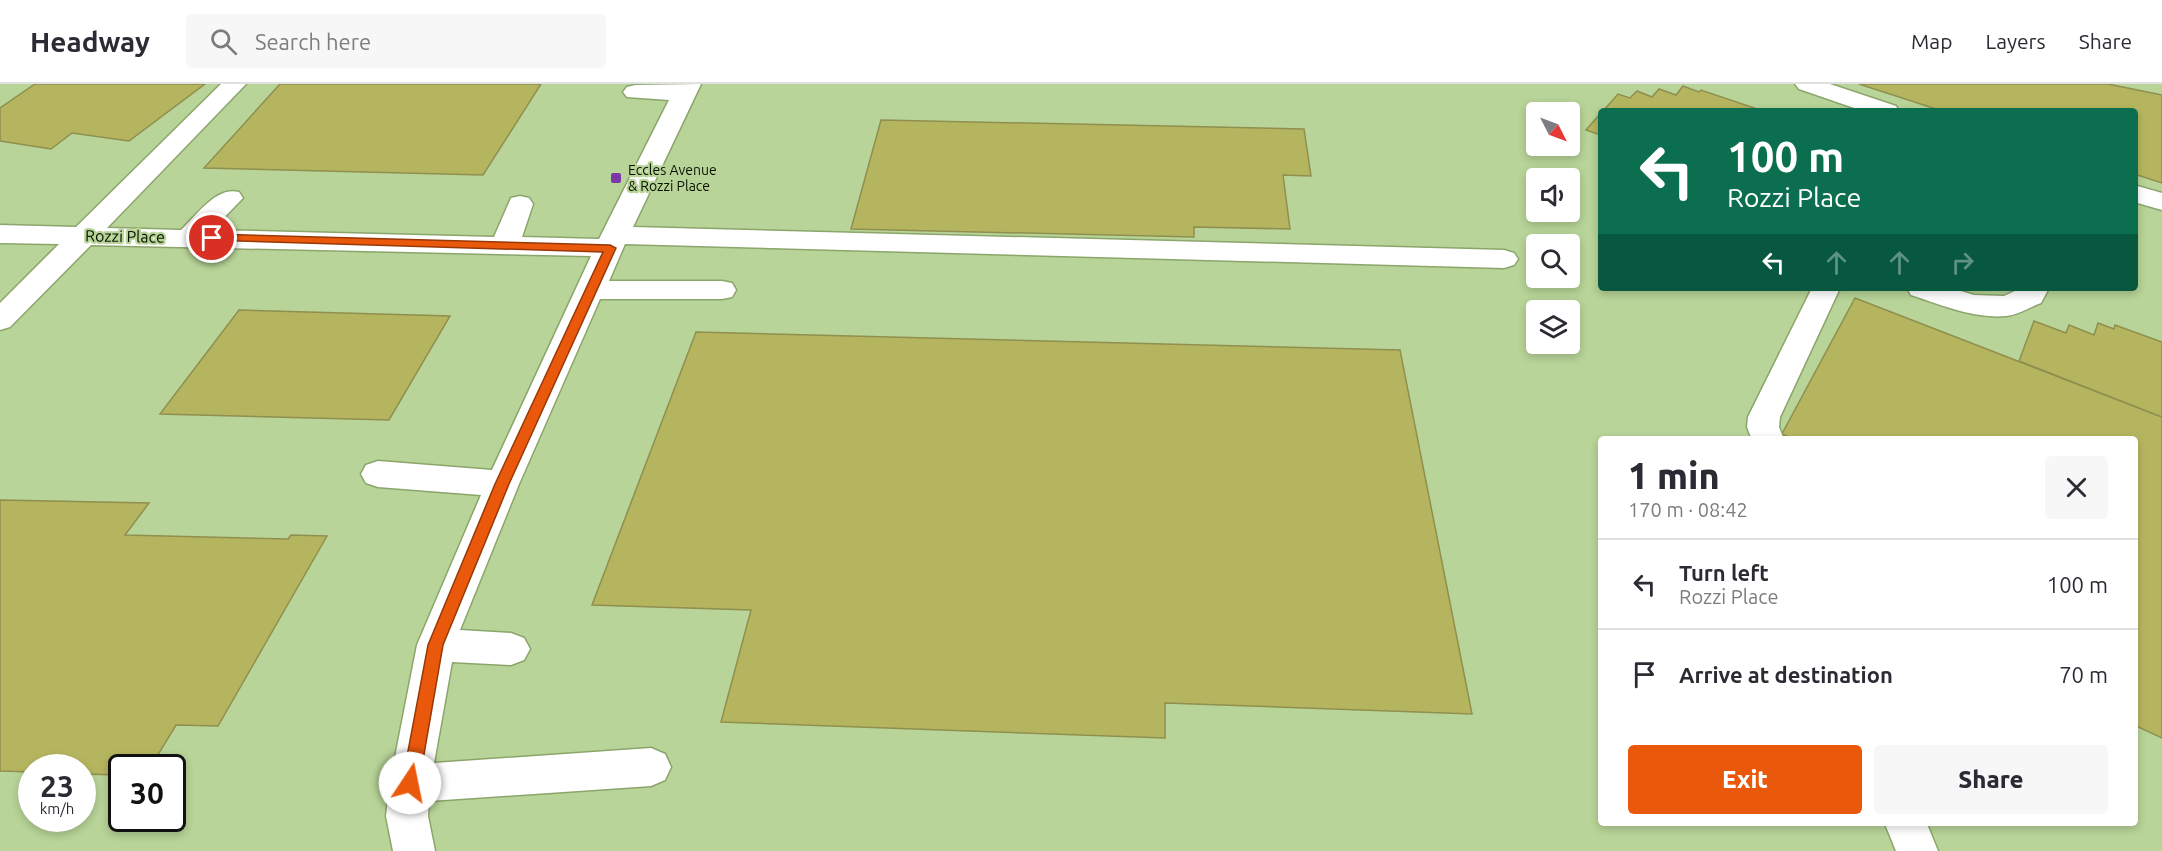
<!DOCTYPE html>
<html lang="en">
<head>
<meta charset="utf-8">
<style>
  body { margin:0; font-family:Ubuntu,sans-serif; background:#f7f7f7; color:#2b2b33; height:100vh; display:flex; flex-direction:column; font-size:22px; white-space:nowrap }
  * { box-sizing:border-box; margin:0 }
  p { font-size:20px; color:#7c7c81 }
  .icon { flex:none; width:33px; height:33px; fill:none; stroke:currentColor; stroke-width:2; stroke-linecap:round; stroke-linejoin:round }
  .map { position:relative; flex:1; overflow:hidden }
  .details { position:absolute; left:1598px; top:352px; width:540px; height:390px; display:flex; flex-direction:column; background:#fff; border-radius:6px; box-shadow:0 3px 9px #0003 }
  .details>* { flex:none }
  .banner { position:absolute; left:1598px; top:24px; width:540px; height:183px; border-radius:6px; box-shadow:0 3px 9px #0003; background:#0b6e4f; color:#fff; overflow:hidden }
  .needle { width:39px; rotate:132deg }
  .buttons { position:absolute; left:1526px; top:18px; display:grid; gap:12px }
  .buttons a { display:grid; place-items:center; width:54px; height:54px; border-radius:6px; background:#fff; box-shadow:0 3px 9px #0003; font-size:30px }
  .speed { position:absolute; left:18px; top:670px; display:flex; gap:12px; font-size:30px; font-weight:700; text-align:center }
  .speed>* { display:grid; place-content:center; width:78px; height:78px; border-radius:50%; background:#fff; box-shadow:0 3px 9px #0003; line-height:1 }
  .speed small { font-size:15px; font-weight:400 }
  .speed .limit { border:3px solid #111; border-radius:9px; background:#fff; color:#111 }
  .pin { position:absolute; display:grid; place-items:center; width:51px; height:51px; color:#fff; margin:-26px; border:3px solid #fff; border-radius:50%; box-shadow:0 2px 6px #0007 }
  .me { position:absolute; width:66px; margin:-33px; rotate:11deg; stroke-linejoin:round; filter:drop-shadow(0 0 4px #0008) }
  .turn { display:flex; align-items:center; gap:21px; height:126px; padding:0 30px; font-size:27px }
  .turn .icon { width:78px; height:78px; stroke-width:2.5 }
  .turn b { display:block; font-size:42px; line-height:51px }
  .lanes { display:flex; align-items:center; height:57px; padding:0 30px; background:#0003; justify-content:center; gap:30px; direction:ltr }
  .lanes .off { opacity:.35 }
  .round { display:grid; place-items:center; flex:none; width:63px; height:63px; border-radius:6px; background:#f7f7f7 }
  .head { display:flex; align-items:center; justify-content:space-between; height:102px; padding:0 30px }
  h1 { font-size:36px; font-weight:800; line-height:45px }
  .cta { display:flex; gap:12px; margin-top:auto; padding:12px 30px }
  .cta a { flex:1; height:69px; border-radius:6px; background:#ea580c; color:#fff; font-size:24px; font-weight:800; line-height:69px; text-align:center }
  .cta a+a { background:#f7f7f7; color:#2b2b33 }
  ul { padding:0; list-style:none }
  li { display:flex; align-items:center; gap:18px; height:90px; padding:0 30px; border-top:2px solid #e1e1e2 }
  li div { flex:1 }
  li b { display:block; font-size:22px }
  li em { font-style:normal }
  header { display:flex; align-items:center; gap:36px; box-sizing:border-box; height:84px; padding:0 30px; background:#fff; border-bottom:2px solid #e1e1e2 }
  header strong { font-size:28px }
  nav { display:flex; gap:33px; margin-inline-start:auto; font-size:21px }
  .search { width:420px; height:54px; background:#f7f7f7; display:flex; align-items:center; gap:15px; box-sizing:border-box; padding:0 21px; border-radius:6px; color:#7c7c81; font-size:22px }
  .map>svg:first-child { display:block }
  .building { fill:#b6b55f; stroke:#8f8f4f; stroke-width:1.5 }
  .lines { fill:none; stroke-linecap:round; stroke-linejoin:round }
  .minor-casing { stroke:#8ba56b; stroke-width:3 }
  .minor { fill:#fff; fill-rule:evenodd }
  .route { fill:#ea580c; stroke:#983908; stroke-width:1.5 }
  .poi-dot { fill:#7c37ab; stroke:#b8d498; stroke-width:2 }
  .labels { text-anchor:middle; stroke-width:4.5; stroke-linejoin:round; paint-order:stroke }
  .far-poi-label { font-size:14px; fill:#081100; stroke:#b8d498; text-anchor:start }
  .street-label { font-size:16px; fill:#081100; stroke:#b8d498 }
</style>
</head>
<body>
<header>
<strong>Headway</strong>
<div class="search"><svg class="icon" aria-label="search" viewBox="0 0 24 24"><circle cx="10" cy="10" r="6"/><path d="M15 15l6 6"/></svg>Search here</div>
<nav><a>Map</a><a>Layers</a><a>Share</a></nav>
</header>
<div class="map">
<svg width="2162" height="767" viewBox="0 0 2162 767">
  <rect width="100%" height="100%" fill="#b8d498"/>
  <!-- building -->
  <g class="building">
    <path d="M35 0H205L129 57 72 49 51 65 0 57V24Z"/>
    <path d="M280 0H541L483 91 204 84Z"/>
    <path d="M1859 0H2108L2162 11V99L2134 90V27H1942Z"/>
    <path d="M1683 2 1699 8 1701 6 1763 27H1603L1618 10 1630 14 1637 7 1652 13 1659 5 1676 11Z"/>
    <path d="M1600 30V51L1586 46Z"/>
    <path d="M881 36 1304 45 1311 92 1283 91 1290 145 1194 143V153L851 145Z"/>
    <path d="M1855 214 2162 333V654L2134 641V356H1796L1782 350Z"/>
    <path d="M239 226 450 232 389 336 160 330Z"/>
    <path d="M2034 237 2066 249 2069 241 2094 251 2098 239 2114 245 2115 241 2162 258V333L2019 277Z"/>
    <path d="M696 248 1400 266 1472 630 1165 619V654L721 638 751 526 592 521Z"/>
    <path d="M0 416 149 419 125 451 288 455 291 451 327 452 218 642 176 641 150 684H122V691L82 690V684H32V688L0 687Z"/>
  </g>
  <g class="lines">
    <!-- minor casing -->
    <g class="minor-casing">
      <g id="minor">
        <path d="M221 0H246L107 144 181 146C197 131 216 102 239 108L243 114 212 146 494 153 511 114 520 112 529 114 533 120 522 153 599 155 669 16 627 13 623 8 627 3 635 1 701 0 633 143 1504 166 1514 169 1518 175 1514 181 1504 184 625 160 609 197H722L732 199 736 206 732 213 722 215H600L519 400 460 546 511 549 524 554 530 565 524 576 511 581 452 578 434 679 651 664 665 670 671 683 665 696 651 702 429 717 428 732 435 767H393L386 732 390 699 417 561 481 411 378 403 366 399 361 390 366 381 378 377 492 386 591 172 91 161 10 243 0 246V219L59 160 0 159V141L76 143Z"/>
        <path d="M1795 0H1830L1896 22 1899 27H1863L1799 5Z"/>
        <path d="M2134 101 2162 109V126L2134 118Z"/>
        <path d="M1812 204H1840L1780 333 1779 343 1784 356H1752L1747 343 1748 333Z"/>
        <path d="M1907 204H1951L1974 211 2004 212 2021 204H2049L2041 219C2030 223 2018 231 2006 232 1973 235 1942 221 1911 211Z"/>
        <path d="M1885 740H1927L1938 767H1896Z"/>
      </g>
    </g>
    <!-- minor -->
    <use href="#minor" class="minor"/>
  </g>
  <!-- route -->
  <path class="route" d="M212 150 610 161 616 164 509 400 443 561 419 699 416 705 410 707 404 705 402 699 428 561 495 400 603 168 208 156V151Z"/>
  <!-- markers -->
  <rect class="poi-dot" x="610" y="88" width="12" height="12" rx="3"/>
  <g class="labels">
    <!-- far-poi labels -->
    <g class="far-poi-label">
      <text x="628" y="91">Eccles Avenue<tspan x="628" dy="16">&amp; Rozzi Place</tspan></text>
    </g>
    <!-- street labels -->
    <g class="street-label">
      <text transform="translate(125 152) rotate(1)" y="6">Rozzi Place</text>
    </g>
  </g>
</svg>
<div class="buttons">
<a><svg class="needle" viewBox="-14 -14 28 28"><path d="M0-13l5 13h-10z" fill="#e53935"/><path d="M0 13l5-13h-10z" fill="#7c7c81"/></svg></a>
<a><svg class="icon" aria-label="sound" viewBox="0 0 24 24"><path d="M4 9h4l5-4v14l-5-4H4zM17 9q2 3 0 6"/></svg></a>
<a><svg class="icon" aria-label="search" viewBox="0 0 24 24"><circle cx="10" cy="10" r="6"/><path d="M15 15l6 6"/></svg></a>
<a><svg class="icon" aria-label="layers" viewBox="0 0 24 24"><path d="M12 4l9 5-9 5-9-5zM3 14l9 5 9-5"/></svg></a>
</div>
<div class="speed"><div>23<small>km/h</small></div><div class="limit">30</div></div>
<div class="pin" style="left:212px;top:154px;background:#d93025"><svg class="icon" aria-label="arrive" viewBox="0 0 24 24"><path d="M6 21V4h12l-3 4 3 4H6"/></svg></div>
<svg class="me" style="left:410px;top:699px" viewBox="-20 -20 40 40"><circle r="19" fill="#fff"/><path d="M0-13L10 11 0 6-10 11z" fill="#ea580c"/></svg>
<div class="banner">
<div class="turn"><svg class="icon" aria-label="left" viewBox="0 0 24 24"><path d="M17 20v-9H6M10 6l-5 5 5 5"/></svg><div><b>100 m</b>Rozzi Place</div></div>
<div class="lanes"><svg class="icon" aria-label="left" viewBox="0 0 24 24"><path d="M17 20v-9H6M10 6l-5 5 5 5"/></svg><svg class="icon off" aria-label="ahead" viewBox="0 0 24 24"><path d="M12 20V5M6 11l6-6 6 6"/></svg><svg class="icon off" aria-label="ahead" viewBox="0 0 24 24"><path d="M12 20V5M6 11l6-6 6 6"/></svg><svg class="icon off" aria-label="right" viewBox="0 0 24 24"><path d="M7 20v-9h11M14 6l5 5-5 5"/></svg></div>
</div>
<section class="details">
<div class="head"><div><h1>1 min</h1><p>170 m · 08:42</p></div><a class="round"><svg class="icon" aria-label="close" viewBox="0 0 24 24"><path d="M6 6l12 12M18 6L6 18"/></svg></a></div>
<ul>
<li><svg class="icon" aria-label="left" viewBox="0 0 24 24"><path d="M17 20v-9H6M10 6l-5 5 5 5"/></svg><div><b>Turn left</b><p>Rozzi Place</p></div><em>100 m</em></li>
<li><svg class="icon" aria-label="arrive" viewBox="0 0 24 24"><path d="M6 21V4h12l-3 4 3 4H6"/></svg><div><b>Arrive at destination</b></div><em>70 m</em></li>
</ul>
<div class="cta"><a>Exit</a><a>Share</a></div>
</section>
</div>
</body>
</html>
